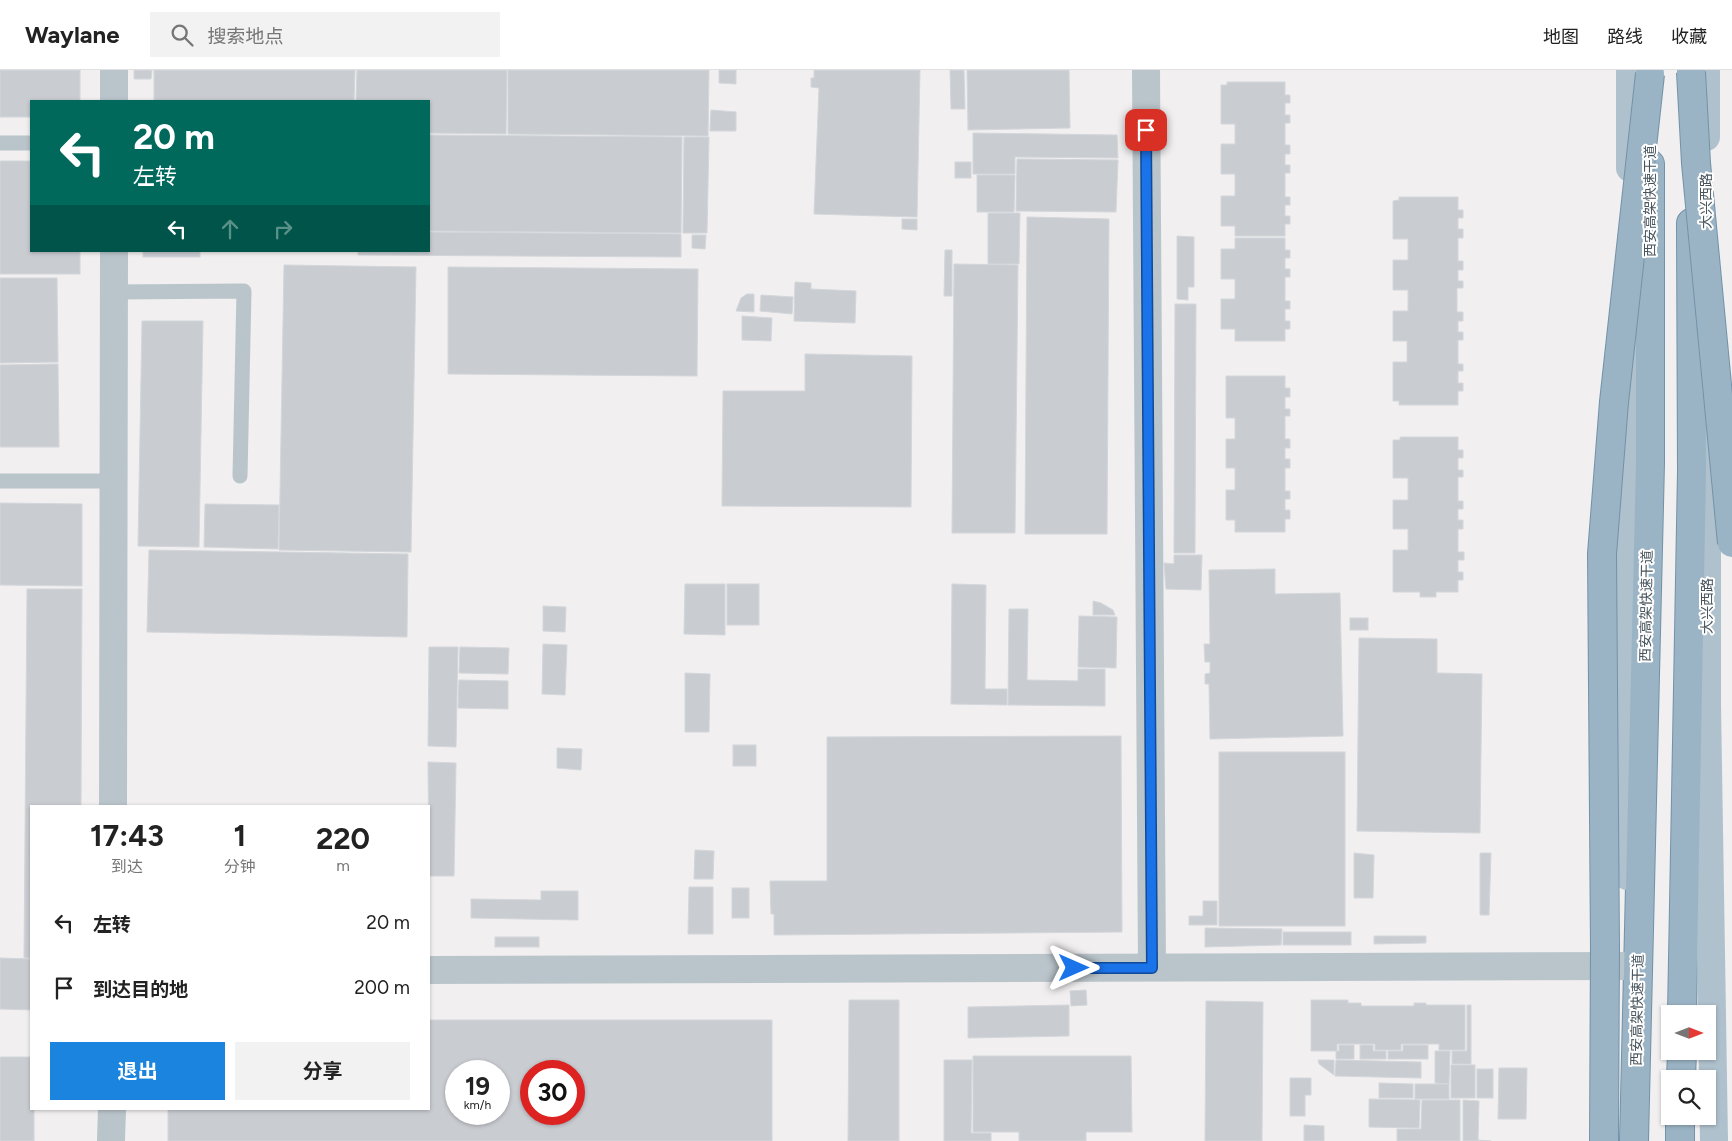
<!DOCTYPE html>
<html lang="zh">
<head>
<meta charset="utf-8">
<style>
  body { margin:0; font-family:Figtree,"Noto Sans SC",sans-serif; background:#f2f2f2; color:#222; height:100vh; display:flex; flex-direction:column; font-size:19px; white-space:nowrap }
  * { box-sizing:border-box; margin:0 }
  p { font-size:16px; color:#767676 }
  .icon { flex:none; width:28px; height:28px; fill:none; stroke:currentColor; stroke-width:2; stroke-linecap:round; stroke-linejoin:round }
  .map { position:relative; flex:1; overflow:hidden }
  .details { position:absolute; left:30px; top:735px; width:400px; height:305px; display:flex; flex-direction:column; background:#fff; border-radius:0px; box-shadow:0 1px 4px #0004 }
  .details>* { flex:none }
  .top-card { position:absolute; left:30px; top:30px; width:400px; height:152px; border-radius:0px; box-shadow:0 1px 4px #0004; background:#00695c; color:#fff; overflow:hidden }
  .needle { width:32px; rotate:90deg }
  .fabs { position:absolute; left:1661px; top:935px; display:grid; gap:10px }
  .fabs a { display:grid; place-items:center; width:55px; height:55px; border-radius:0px; background:#fff; box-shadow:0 1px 4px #0004; font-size:25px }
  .speed { position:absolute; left:445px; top:990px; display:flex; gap:10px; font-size:25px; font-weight:700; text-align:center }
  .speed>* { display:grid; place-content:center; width:65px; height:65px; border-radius:50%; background:#fff; box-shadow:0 1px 4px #0004; line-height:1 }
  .speed small { font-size:12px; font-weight:400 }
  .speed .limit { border:8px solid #d22; background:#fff; color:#111 }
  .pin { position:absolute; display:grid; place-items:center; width:42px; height:42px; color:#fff; margin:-21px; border-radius:10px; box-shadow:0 2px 8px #0006 }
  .me { position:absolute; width:55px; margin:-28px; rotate:90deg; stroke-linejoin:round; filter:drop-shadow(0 0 4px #0008) }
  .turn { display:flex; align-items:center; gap:18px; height:105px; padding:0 20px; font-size:22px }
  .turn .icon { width:65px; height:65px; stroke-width:2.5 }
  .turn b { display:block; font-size:35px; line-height:42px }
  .lanes { display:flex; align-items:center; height:48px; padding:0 20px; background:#0003; justify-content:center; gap:25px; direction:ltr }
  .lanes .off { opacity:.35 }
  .eta { display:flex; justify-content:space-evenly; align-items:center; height:85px; text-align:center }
  .eta b { font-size:30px; font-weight:700; line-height:35px }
  .action { display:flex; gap:10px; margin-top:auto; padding:10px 20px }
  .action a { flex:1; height:58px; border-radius:0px; background:#1b84de; color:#fff; font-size:20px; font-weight:700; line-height:58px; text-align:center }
  .action a+a { background:#f2f2f2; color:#222 }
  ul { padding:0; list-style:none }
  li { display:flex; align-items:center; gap:15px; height:65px; padding:0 20px }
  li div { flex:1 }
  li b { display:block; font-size:19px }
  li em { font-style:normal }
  header { display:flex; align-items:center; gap:30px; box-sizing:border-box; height:70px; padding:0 25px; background:#fff; border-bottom:1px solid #e0e0e0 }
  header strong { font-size:24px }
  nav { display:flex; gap:28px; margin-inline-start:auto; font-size:18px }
  .search { width:350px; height:45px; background:#f2f2f2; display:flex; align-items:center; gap:12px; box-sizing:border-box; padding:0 18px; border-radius:0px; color:#767676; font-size:19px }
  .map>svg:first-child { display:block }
  .building { fill:#c9ccd1; stroke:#d3d6da; fill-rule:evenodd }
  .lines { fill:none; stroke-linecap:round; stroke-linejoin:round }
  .trunk-casing { stroke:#7292a9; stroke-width:30 }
  .service { stroke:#bac5cb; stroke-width:15 }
  .minor { stroke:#bac5cb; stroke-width:28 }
  .primary { stroke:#afc1cd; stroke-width:28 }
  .trunk { stroke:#9bb4c5; stroke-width:28 }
  .trunk-bridge-casing { stroke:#7292a9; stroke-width:30; stroke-linecap:butt }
  .trunk-bridge { stroke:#9bb4c5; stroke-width:28 }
  .route-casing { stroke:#114b97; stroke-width:12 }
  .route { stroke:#1a73e8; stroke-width:9 }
  .labels { text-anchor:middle; stroke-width:4; stroke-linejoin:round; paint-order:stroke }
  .street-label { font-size:14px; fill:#47545c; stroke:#fff }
</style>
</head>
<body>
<header>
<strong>Waylane</strong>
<div class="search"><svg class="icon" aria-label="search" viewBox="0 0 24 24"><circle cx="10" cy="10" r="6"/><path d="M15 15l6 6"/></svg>搜索地点</div>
<nav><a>地图</a><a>路线</a><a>收藏</a></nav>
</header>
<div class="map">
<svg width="1732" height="1071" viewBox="0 0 1732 1071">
  <rect width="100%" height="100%" fill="#f1efef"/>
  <!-- building -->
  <g class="building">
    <path d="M0 0H80V31H31V47H0Z"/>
    <path d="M134 0H152L151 9H134Z"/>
    <path d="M154 0H355L354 31H154Z"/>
    <path d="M357 0H507L506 64 429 63V31H356Z"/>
    <path d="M508 0H709L708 66 508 64Z"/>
    <path d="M719 0H736V14L719 13Z"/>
    <path d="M814 0H920L917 147 814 144 819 18 811 17V8H814Z"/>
    <path d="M950 0H964L965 39H951Z"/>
    <path d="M967 0H1069L1070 58 968 60Z"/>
    <path d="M1227 12H1285V25H1290V33H1285V45H1290V53H1285V75H1290V84H1285V95H1290V103H1285V127H1290V135H1285V146H1290V154H1285V166H1235V156H1221V126H1235V104H1221V74H1235V54H1221V15H1227Z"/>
    <path d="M711 40 736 42V61H710Z"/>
    <path d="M973 63 1117 65 1118 88 1015 87V104H973Z"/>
    <path d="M429 65 682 67 681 163 429 161Z"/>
    <path d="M684 67H709L707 163H683Z"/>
    <path d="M1017 89 1118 90 1116 142 1016 141Z"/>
    <path d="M0 91H31V181H80V204H0Z"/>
    <rect x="955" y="92" width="16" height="16"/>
    <path d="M977 105H1015L1014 142H977Z"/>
    <path d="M1399 127H1458V140H1463V148H1458V159H1463V168H1458V191H1463V200H1458V211H1463V218H1457V242H1463V251H1458V262H1463V270H1458V294H1463V301H1458V313H1463V321H1458V335H1399V331H1393V292H1407V271H1393V241H1408V220H1393V190H1408V169H1393V131L1399 130Z"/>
    <path d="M988 143H1020L1019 194H988Z"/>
    <path d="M1027 147 1109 149 1107 464H1025Z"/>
    <path d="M902 149H917V160L902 159Z"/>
    <path d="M429 162 681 164V187L358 185V181H429Z"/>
    <path d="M692 165H706L705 179 692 178Z"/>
    <path d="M1177 166 1194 167V217H1188V230L1177 229Z"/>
    <path d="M1235 168H1285V180H1290V188H1285V199H1290V207H1285V231H1290V239H1285V251H1290V259H1285V271H1235V259H1221V229H1235V209H1221V179H1235Z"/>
    <path d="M945 180H952V226H944Z"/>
    <rect x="143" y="181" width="57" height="6"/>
    <path d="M954 194 1018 195 1015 463H952Z"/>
    <path d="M284 195 416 197 411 482 279 480Z"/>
    <path d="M448 197 698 199 697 306 448 304Z"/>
    <path d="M0 208H57L58 292 0 293Z"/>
    <path d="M795 212 811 213V219L856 221 855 253 794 251Z"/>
    <path d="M747 224H754V242L736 241 741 228Z"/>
    <path d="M761 225 793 227 792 244 760 241Z"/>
    <path d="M1175 234H1196L1195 483H1174Z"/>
    <path d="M742 246 772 248 771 271 742 270Z"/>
    <path d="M142 251H203L199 477 138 476Z"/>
    <path d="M805 284 912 286 911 437 722 436 723 321H805Z"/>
    <path d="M58 294 59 377H0V295Z"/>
    <path d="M1226 306H1285V318H1290V327H1285V339H1290V346H1285V369H1290V378H1285V389H1290V398H1285V421H1290V429H1285V440H1290V449H1285V462H1235V450H1226V420H1235V398H1226V369H1235V348H1226Z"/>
    <path d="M1400 367H1458V380H1463V388H1458V400H1463V407H1458V431H1463V439H1458V450H1463V459H1458V482H1464V490H1458V502H1463V510H1458V522H1436V527H1420V522H1393V480H1408V459H1393V430H1408V408H1393V370H1400Z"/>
    <path d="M0 433 82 434V516L0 515Z"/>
    <path d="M205 434 279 435 278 479 204 477Z"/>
    <path d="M149 480 408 484 407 567 147 562Z"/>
    <path d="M1174 485H1202L1201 520 1166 519 1164 493 1174 494Z"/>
    <path d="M1275 499V524L1340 523 1343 666 1210 669 1209 614H1205V604L1210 603V592H1205L1204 574H1210L1209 500Z"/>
    <path d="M685 514H725V565L684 564Z"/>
    <rect x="727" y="514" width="32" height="41"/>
    <path d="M952 514 986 515 985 619H1007V635L951 634Z"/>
    <path d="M27 519H82L81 736H31V888H24Z"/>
    <path d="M1093 531 1101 533 1113 540 1115 545H1093Z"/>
    <path d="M543 536 566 537 565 562 543 561Z"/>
    <path d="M1009 539H1028L1027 610 1078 611V599H1105V636L1008 635Z"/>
    <path d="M1079 546 1117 547 1116 598 1078 597Z"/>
    <rect x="1350" y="548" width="18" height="12"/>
    <path d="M1359 568 1437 569V603L1482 604 1480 763 1357 761Z"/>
    <path d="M543 574 567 575 565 625 542 624Z"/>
    <path d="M429 577H458L456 677 428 676Z"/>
    <path d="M460 577 509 578 508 604 459 603Z"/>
    <path d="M685 603 710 604 709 662H685Z"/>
    <path d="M459 610 508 611V639L458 638Z"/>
    <path d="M1121 666 1122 862 774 865V844H771L770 811H827V667Z"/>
    <rect x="733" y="675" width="23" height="21"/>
    <path d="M557 678 582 679 581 700 557 698Z"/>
    <rect x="1219" y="682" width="126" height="174"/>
    <path d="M428 692 456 693 454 806H429Z"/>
    <path d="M695 780 714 781 713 809H694Z"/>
    <path d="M1354 783 1374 785 1373 828H1354Z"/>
    <path d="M1480 783H1491L1489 845H1480Z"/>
    <path d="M689 817H713V864H688Z"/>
    <rect x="732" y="818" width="17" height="30"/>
    <path d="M541 821H578V850L471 848V829L541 830Z"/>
    <path d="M1203 831H1217V855H1189V846H1203Z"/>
    <path d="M1205 858 1282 859 1281 875 1205 877Z"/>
    <rect x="1283" y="862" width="68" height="13"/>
    <path d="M1374 866H1426V873L1374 874Z"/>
    <rect x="495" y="867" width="44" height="10"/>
    <path d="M0 888 31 889V940L0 939Z"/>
    <path d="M1086 920 1087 935 1071 936 1070 921Z"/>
    <path d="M849 930H899V1071H848Z"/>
    <path d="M1311 930H1348V933H1361V936H1414V933H1426V935H1465V980H1439V974H1401V980H1375V974H1337V981H1311Z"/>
    <path d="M1206 931 1263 932 1262 1071H1205Z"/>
    <path d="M1069 935V966L968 968V937Z"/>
    <path d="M1467 935H1471V994H1452V981H1467Z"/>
    <path d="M429 950H772V1071H168V1039H429ZM456 1001H499V1044H456ZM531 1001H574V1044H531Z"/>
    <path d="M1339 975H1354V989H1336V981H1339Z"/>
    <path d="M1360 975H1373V981H1386V989H1360Z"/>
    <path d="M1403 975H1428V989H1388V981H1403Z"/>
    <path d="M1435 981H1450L1449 1014 1435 1013Z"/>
    <path d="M973 986H1131L1132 1062H1086V1071H1019V1062H973Z"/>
    <path d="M0 987H31V1039H34V1071H0Z"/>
    <path d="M944 990H972L971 1063H991V1071H944Z"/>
    <path d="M1318 990H1334V1005L1319 994Z"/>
    <path d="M1336 990 1421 992V1008L1335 1006Z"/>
    <rect x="1451" y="995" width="24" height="33"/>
    <path d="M1499 998H1527L1526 1049H1498Z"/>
    <rect x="1477" y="999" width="16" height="29"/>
    <path d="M1290 1008H1311V1025H1305V1046H1290Z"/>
    <path d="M1379 1013 1413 1014V1028H1379Z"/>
    <rect x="1415" y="1014" width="34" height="15"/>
    <path d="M1369 1029 1420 1030 1419 1058 1369 1057Z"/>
    <path d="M1422 1030H1460V1071H1397V1059H1421Z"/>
    <path d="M1463 1030 1479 1031 1478 1070 1491 1071H1463Z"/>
    <path d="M1304 1055 1324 1056V1071H1304Z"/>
  </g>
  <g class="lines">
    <!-- trunk casing -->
    <g class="trunk-casing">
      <g id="trunk">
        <path d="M1682 944 1692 401 1691 153"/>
        <path d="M1681 1009 1682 981"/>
        <path d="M1634 1071 1650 393V94"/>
        <path d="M1680 1071V1046"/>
      </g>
    </g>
    <!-- service -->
    <g class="service">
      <path d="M0 73H31"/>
      <path d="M114 222 244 221 240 406"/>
      <path d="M0 411H114"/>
    </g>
    <!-- minor -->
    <g class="minor">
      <path d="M1146 0 1152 897"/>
      <path d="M114 31V0"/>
      <path d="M113 736 114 181"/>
      <path d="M429 900 1627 896"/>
      <path d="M111 1071 112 1039"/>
    </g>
    <!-- primary -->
    <g class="primary">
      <path d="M1630 0V98"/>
      <path d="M1706 0V67"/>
      <path d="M1707 313V635L1714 1071"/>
      <path d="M1627 806 1630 276"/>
    </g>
    <!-- trunk -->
    <use href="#trunk" class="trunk"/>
    <!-- trunk-bridge casing -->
    <g class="trunk-bridge-casing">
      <g id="trunk-bridge">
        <path d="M1691 2 1696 93 1732 473"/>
        <path d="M1604 1071 1605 877 1602 484 1614 332 1650 4"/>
      </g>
    </g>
    <!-- trunk-bridge -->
    <use href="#trunk-bridge" class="trunk-bridge"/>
  </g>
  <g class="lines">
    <!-- route casing -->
    <g class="route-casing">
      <path id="route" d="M1074 898H1152L1146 60"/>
    </g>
    <!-- route -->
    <use href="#route" class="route"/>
  </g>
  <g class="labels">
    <!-- street labels -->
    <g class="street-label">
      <text transform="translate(1650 131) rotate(-90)" y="5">西安高架快速干道</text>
      <text transform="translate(1706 131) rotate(-90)" y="5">大兴西路</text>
      <text transform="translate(1646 536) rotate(-89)" y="5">西安高架快速干道</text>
      <text transform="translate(1707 536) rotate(-90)" y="5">大兴西路</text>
      <text transform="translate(1637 940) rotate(-89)" y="5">西安高架快速干道</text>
    </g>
  </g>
</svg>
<div class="fabs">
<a><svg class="needle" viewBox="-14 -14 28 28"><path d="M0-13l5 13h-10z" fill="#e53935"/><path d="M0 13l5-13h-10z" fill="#767676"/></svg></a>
<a><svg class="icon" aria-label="search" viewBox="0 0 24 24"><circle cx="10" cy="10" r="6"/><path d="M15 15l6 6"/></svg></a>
</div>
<div class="speed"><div>19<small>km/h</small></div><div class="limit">30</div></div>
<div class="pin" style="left:1146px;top:60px;background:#d93025"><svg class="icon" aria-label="arrive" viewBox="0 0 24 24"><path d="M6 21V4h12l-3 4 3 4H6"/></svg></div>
<svg class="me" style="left:1074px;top:898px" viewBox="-20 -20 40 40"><path d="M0-17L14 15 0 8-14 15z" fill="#1a73e8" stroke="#fff" stroke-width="4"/></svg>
<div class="top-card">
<div class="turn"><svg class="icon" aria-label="left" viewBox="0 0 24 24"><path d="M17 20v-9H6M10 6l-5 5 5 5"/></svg><div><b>20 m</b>左转</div></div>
<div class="lanes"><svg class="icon" aria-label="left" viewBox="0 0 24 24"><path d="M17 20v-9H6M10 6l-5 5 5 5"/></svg><svg class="icon off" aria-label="ahead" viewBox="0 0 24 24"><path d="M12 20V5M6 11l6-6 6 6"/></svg><svg class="icon off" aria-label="right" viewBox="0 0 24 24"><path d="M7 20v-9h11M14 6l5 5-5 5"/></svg></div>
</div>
<section class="details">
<div class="eta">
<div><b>17:43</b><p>到达</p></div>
<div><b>1</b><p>分钟</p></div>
<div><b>220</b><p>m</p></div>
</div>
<ul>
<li><svg class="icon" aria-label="left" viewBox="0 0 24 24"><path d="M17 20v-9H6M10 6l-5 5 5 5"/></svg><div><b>左转</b></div><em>20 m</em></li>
<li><svg class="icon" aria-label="arrive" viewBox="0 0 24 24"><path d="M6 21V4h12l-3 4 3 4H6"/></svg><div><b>到达目的地</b></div><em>200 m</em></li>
</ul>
<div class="action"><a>退出</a><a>分享</a></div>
</section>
</div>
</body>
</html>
